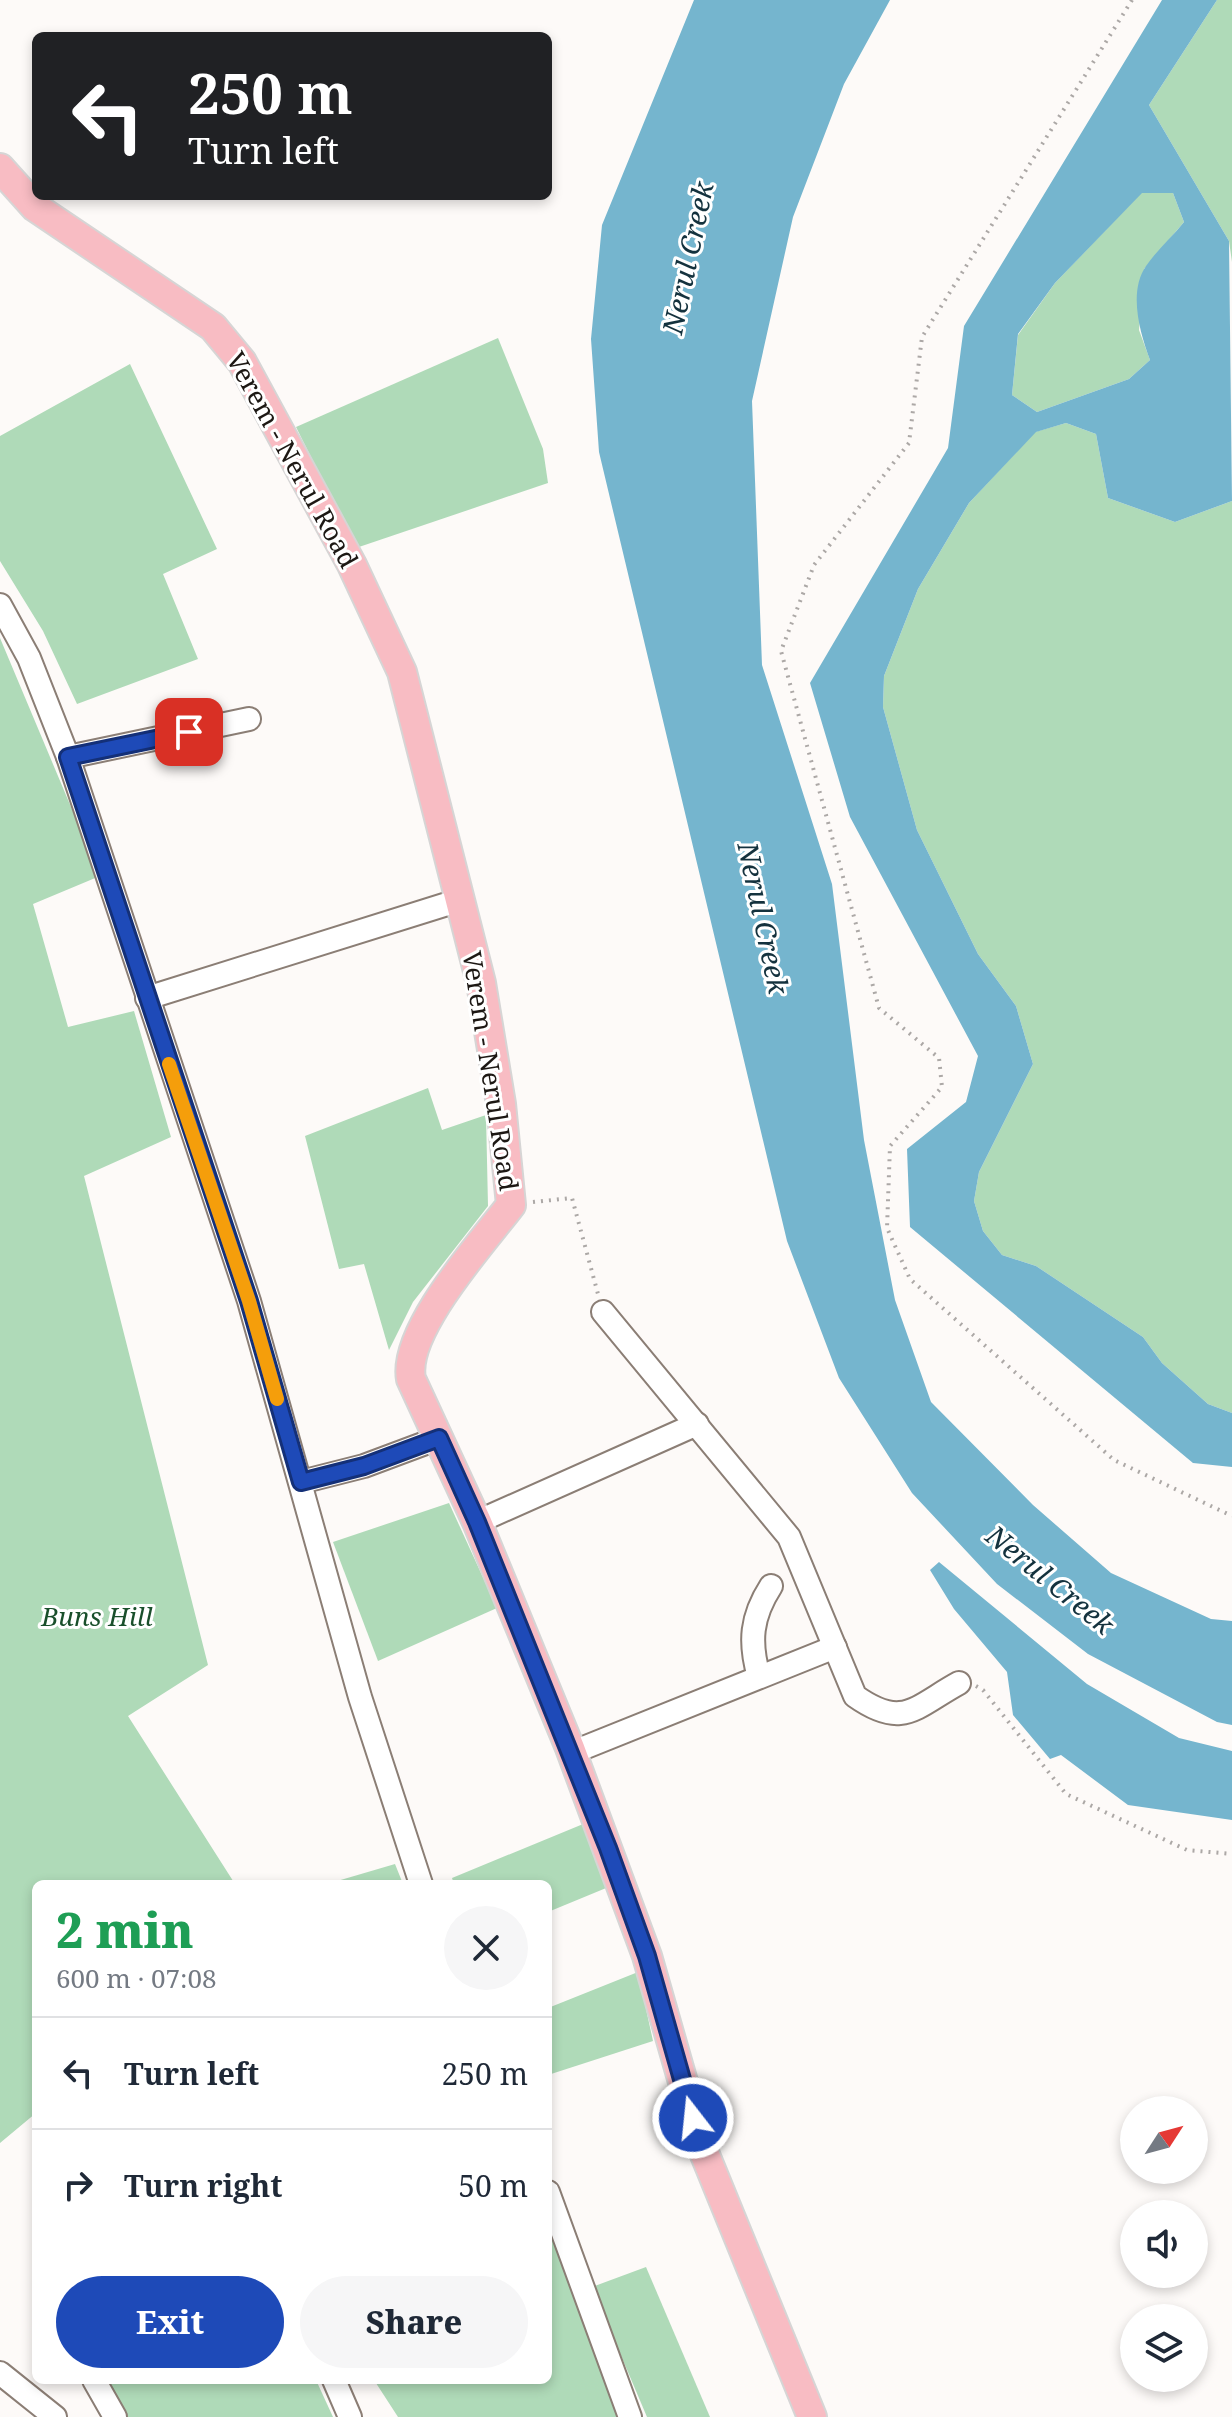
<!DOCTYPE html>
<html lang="en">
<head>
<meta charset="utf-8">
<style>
  body { margin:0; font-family:"Noto Serif",serif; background:#f6f6f7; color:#1f2937; height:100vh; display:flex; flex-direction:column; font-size:30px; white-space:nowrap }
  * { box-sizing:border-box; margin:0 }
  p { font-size:26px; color:#747a83 }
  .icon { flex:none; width:44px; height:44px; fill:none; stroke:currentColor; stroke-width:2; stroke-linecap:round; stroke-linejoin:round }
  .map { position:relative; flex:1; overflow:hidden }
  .details { position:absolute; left:32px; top:1880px; width:520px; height:504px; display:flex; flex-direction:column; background:#fff; border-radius:12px; box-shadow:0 4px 12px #0003 }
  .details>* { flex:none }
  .banner { position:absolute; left:32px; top:32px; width:520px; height:168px; border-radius:12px; box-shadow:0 4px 12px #0003; background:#202124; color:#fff; overflow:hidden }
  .needle { width:52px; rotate:54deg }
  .controls { position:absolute; left:1120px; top:2096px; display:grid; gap:16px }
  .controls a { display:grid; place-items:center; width:88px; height:88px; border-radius:50%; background:#fff; box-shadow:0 4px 12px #0003; font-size:40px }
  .pin { position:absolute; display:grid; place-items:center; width:68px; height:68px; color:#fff; margin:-34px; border-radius:16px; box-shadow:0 4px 12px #0006 }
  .me { position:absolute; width:88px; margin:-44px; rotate:344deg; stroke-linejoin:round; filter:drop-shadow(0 0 6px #0008) }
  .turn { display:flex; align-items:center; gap:28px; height:168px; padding:0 24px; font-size:36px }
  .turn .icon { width:104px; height:104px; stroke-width:2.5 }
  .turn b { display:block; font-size:56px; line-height:68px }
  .round { display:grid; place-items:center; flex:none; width:84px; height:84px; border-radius:42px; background:#f6f6f7 }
  .head { display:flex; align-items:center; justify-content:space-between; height:136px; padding:0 24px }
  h1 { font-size:48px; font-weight:800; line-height:60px; color:#1e9e55 }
  .primary-button { display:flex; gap:16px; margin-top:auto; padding:16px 24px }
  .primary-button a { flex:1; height:92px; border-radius:48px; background:#1e4ab8; color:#fff; font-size:32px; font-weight:800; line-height:92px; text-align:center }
  .primary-button a+a { background:#f6f6f7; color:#1f2937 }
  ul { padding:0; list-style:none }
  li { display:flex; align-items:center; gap:24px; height:112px; padding:0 24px; border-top:2px solid #e0e1e3 }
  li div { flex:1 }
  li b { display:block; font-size:30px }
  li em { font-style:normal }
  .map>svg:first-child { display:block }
  .green { fill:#afdab8 }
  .water { fill:#75b5ce; fill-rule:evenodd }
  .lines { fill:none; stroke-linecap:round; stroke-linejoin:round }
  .minor-casing { stroke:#8b7e75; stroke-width:26 }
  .major-casing { stroke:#d6d5d5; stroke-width:32 }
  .path { stroke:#aca8a6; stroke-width:4; stroke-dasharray:2 6; stroke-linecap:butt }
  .minor { stroke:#fff; stroke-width:22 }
  .major { stroke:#f8bcc3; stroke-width:28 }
  .route-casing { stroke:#143078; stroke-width:20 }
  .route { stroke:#1e4ab8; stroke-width:14 }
  .slow { stroke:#f59e0b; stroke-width:14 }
  .labels { text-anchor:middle; stroke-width:6; stroke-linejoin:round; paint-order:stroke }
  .street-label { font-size:26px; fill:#1d1814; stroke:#fff }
  .park-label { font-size:26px; font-style:italic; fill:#194f2b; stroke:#fff }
  .water-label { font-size:28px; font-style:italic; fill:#14323e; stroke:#fff }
</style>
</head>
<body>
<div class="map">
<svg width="1232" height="2417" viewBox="0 0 1232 2417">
  <rect width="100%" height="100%" fill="#fdfaf8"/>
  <!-- green -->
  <g class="green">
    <path d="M1217 0H1232V262L1229 241 1149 105Z"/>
    <path d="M1142 192 1173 193 1184 222 1144 269 1139 330 1150 360 1129 379 1037 412 1012 395 1018 335 1055 283Z"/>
    <path d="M498 338 543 449 548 483 356 548 296 427Z"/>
    <path d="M130 364 217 549 163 574 198 659 77 704 43 631 0 561V436Z"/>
    <path d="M1066 423 1096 434 1108 498 1175 522 1232 501V1413L1208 1404 1162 1363 1143 1337 1036 1266 1002 1255 983 1231 974 1201 979 1172 1033 1064 1016 1006 978 954 917 830 883 707 884 676 918 589 969 503 1035 432Z"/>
    <path d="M0 638 100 876 33 904 68 1027 134 1011 171 1137 84 1176 208 1665 128 1716 235 1884H36V2113L0 2143Z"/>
    <path d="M428 1088 442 1130 486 1115 488 1206 413 1302 389 1350 364 1264 339 1269 305 1136Z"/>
    <path d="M449 1503 497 1608 378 1661 333 1542Z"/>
    <path d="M588 1822 611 1886 548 1912V1884H454L452 1878Z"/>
    <path d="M395 1864 403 1884H327Z"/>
    <path d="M638 1972 653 2041 548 2075V2008Z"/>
    <path d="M548 2211 620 2417H398L374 2380H548Z"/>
    <path d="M646 2267 710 2417H647L592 2287Z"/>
    <path d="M105 2380H316L333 2417H128Z"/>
  </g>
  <!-- water -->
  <g class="water">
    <path d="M694 0H890L844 84 793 217 752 401 762 665 832 884 864 1140 895 1300 931 1402 1033 1505 1111 1573 1211 1619 1232 1621V1725L1217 1722 1088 1654 997 1584 912 1493 839 1378 787 1241 599 452 591 339 602 225Z"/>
    <path d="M1162 0H1217L1149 105 1229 241 1232 501 1175 522 1108 498 1096 434 1066 423 1036 432 969 503 918 589 884 676 883 707 917 830 978 954 1016 1006 1033 1064 979 1172 974 1201 983 1231 1002 1255 1036 1266 1143 1337 1162 1363 1208 1404 1232 1413V1467L1193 1463 910 1227 907 1149 966 1102 978 1056 850 817 810 683 948 448 964 326ZM1142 193H1173L1184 222C1172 237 1157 250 1146 266 1128 292 1140 333 1150 360L1129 379 1037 412 1012 395 1018 334 1055 283Z"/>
    <path d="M939 1562 1087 1684 1179 1738 1232 1751V1820L1128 1805 1061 1755 1050 1759 1013 1715 1007 1672 954 1609 930 1570Z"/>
  </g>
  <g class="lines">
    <!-- minor casing -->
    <g class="minor-casing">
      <g id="minor">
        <path d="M0 605 29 658 68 757 249 1301 360 1697 421 1884"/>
        <path d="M68 757 249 719"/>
        <path d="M147 998 460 900"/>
        <path d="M603 1312 789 1537 855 1696C903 1730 915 1707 959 1683"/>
        <path d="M301 1482 364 1466 439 1438"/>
        <path d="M477 1522 697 1424"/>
        <path d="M759 1677C749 1642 751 1617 771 1586"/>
        <path d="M571 1753 835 1647"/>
        <path d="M548 2192 630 2417"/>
        <path d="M0 2373 55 2417"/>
        <path d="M94 2380 115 2417"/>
        <path d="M334 2380 350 2417"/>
      </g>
    </g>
    <!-- major casing -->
    <g class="major-casing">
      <path id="major" d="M0 168 35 207 213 327 242 362 352 565 402 672 481 983 501 1104 511 1205C482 1243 402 1331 411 1379L477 1522 570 1748 647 1956 701 2145 812 2417"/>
    </g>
    <!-- path -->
    <g class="path">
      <path d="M1132 0 922 337 909 443 814 565 781 651 879 1008 939 1058 942 1087 890 1146 887 1228 910 1279 1114 1460 1232 1516"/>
      <path d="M533 1202 572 1198 598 1294"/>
      <path d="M976 1686 983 1690 1066 1794 1187 1850 1232 1854"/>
    </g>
    <!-- minor -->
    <use href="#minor" class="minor"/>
    <!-- major -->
    <use href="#major" class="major"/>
  </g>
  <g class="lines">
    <!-- route casing -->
    <g class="route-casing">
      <path id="route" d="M189 732 68 757 249 1301 301 1482 364 1466 439 1438 477 1522 608 1848 647 1956 693 2118"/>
    </g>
    <!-- route -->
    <use href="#route" class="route"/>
    <!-- slow -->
    <path class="slow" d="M169 1064 249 1301 277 1399"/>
  </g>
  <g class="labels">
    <!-- street labels -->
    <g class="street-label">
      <text transform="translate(292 460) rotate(61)" y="9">Verem - Nerul Road</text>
      <text transform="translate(490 1071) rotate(81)" y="9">Verem - Nerul Road</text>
    </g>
    <!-- park labels -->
    <g class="park-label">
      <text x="97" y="1626">Buns Hill</text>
    </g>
    <!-- water labels -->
    <g class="water-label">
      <text transform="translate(688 258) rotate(-78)" y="10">Nerul Creek</text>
      <text transform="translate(763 918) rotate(78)" y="10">Nerul Creek</text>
      <text transform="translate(1050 1580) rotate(39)" y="10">Nerul Creek</text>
    </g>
  </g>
</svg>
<div class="controls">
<a><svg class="needle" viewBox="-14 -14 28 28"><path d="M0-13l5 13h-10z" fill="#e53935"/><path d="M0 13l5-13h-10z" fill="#747a83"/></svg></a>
<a><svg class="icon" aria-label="sound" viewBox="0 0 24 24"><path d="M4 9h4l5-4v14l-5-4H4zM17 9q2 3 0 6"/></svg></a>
<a><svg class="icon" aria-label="layers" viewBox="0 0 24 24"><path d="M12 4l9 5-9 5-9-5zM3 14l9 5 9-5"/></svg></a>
</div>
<div class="pin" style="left:189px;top:732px;background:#d93025"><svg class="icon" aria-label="arrive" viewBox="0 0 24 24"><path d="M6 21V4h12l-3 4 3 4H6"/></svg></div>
<svg class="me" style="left:693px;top:2118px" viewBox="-20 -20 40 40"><circle r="17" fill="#1e4ab8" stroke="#fff" stroke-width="3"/><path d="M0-11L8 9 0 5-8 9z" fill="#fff"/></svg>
<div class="banner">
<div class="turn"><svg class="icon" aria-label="left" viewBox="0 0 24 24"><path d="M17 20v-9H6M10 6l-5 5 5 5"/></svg><div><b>250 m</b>Turn left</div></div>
</div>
<section class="details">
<div class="head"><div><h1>2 min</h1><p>600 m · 07:08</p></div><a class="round"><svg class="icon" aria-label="close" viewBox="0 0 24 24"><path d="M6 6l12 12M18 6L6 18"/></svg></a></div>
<ul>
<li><svg class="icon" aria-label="left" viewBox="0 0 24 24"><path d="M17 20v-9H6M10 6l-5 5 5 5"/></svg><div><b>Turn left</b></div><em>250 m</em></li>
<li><svg class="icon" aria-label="right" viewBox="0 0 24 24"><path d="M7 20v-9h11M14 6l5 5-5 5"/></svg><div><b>Turn right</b></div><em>50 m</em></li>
</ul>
<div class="primary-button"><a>Exit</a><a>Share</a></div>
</section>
</div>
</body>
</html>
